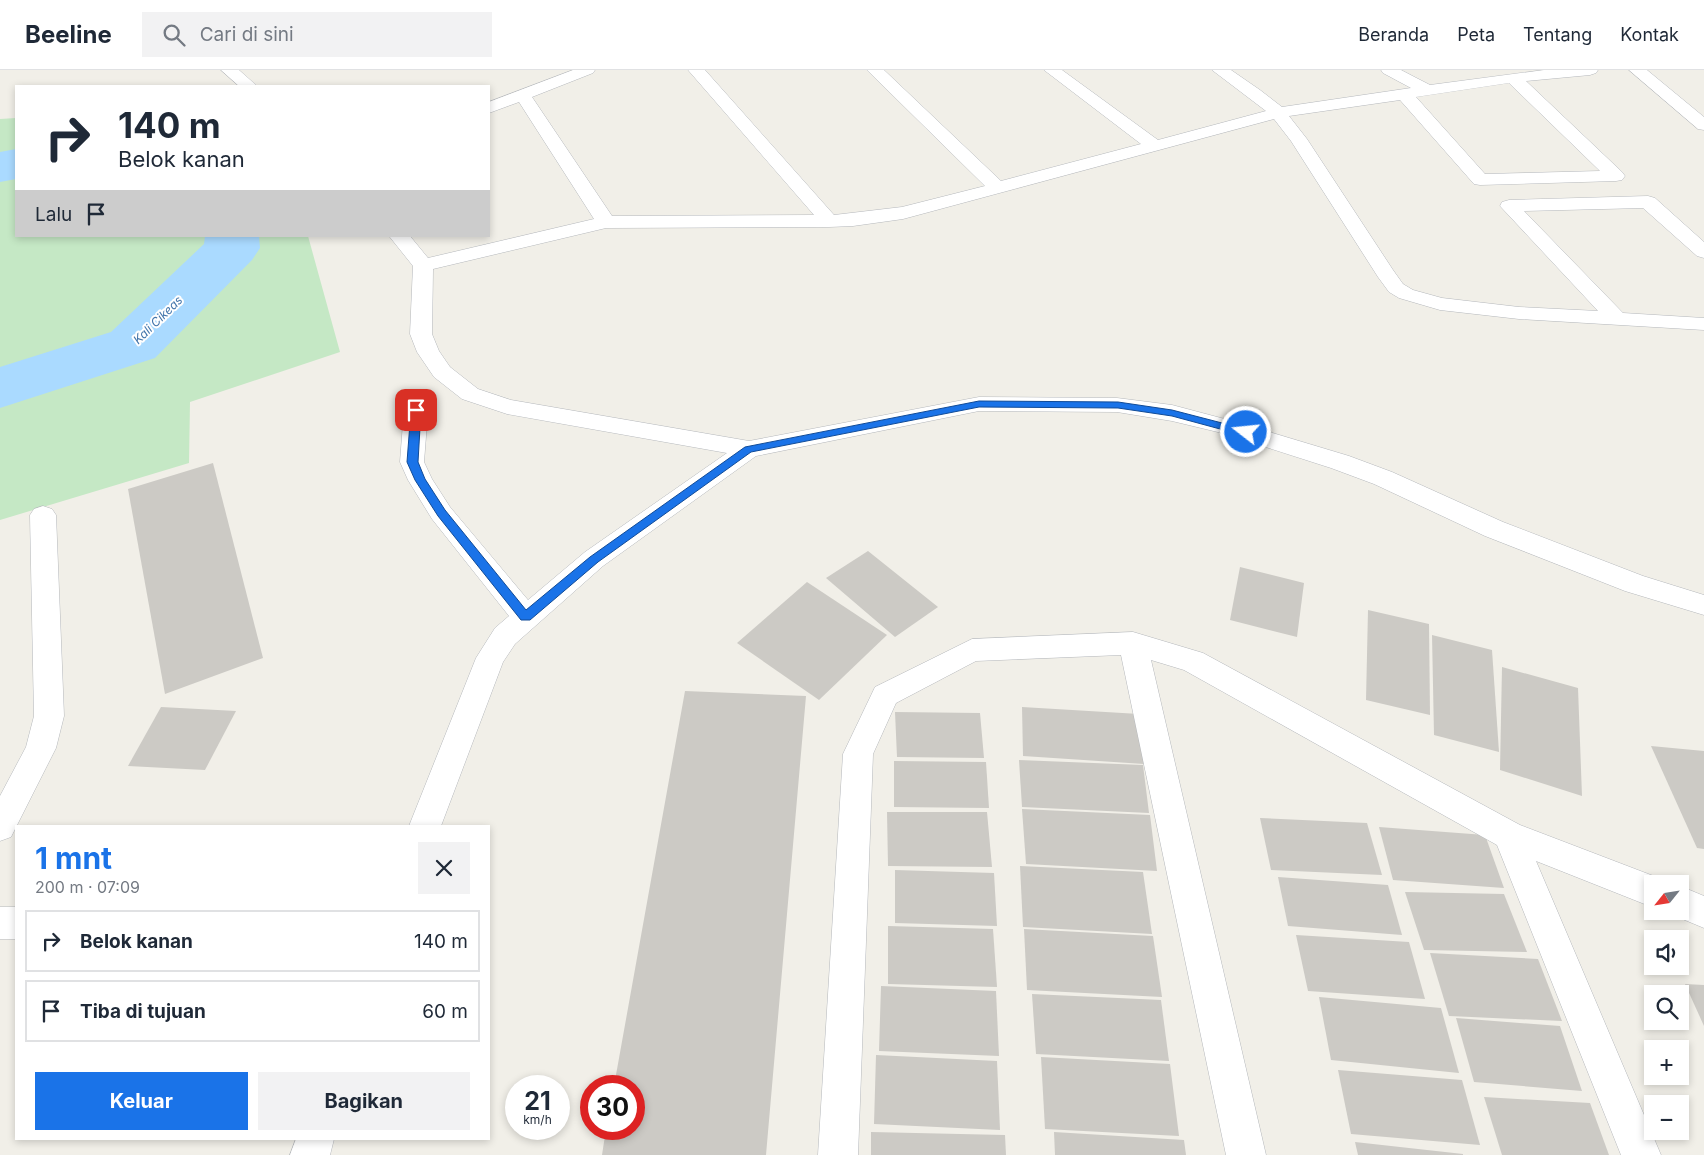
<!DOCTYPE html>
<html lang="id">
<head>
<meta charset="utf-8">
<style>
  body { margin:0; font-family:Inter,sans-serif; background:#f2f2f3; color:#1f2937; height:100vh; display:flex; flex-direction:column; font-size:19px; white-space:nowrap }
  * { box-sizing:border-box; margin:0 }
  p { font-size:16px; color:#747a83 }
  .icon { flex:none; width:28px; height:28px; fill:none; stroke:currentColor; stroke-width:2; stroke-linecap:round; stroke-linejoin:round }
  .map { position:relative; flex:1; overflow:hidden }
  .sheet { position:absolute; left:15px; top:755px; width:475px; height:315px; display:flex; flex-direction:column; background:#fff; border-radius:0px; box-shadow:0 2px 8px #0003 }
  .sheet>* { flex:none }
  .hud { position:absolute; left:15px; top:15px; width:475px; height:152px; border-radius:0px; box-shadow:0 2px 8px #0003; background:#fff; color:#1f2937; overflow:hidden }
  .needle { width:32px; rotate:240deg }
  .tools { position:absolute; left:1644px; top:805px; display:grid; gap:10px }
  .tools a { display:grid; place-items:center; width:45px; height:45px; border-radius:0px; background:#fff; box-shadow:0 2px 8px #0003; font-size:25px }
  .speed { position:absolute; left:505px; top:1005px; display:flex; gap:10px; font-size:25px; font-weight:700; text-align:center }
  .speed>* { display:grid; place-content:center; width:65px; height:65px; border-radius:50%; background:#fff; box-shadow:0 2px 8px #0003; line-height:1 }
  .speed small { font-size:12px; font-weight:400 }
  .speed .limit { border:8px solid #d22; background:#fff; color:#111 }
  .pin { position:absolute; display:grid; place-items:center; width:42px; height:42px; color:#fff; margin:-21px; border-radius:10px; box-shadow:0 2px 8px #0006 }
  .me { position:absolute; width:55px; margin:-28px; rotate:286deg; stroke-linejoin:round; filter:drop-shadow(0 0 4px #0008) }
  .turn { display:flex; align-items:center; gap:18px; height:105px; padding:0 20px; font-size:22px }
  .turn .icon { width:65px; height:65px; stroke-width:2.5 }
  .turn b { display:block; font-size:35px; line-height:42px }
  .then { display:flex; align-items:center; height:48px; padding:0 20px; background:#0003; gap:10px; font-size:19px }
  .round { display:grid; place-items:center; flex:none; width:52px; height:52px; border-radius:0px; background:#f2f2f3 }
  .headline { display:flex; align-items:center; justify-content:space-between; height:85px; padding:0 20px }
  h1 { font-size:30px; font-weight:700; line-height:38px; color:#1a73e8 }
  .cta { display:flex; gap:10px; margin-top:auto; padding:10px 20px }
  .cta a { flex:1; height:58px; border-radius:0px; background:#1a73e8; color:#fff; font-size:20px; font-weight:700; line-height:58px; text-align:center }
  .cta a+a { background:#f2f2f3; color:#1f2937 }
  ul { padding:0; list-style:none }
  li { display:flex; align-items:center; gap:15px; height:62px; margin:0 10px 8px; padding:0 10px; border:2px solid #e0e1e3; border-radius:0px }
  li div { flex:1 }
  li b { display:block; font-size:19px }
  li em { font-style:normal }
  header { display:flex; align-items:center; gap:30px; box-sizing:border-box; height:70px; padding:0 25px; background:#fff; border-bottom:1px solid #e0e1e3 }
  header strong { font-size:24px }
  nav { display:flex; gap:28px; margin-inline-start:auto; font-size:18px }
  .search { width:350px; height:45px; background:#f2f2f3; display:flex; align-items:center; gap:12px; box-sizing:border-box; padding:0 18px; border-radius:0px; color:#747a83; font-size:19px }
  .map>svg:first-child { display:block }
  .green { fill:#c5e8c5 }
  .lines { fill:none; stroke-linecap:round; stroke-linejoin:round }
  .river { fill:#aadaff; fill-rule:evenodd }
  .building { fill:#cccac5 }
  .minor-casing { stroke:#b5b8bc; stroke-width:1 }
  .minor { fill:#fff; fill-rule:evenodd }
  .route { fill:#1a73e8; stroke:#114b97 }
  .labels { text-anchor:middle; stroke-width:4; stroke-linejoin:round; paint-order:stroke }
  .far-water-label { font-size:12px; font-style:italic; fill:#4174aa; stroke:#fff }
</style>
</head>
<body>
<header>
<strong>Beeline</strong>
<div class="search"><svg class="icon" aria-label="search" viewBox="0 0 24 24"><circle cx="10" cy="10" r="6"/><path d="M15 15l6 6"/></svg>Cari di sini</div>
<nav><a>Beranda</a><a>Peta</a><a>Tentang</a><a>Kontak</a></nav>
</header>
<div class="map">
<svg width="1704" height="1085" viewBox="0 0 1704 1085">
  <rect width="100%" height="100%" fill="#f1efe8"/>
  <!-- green -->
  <path class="green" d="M16 48V166H308L340 282 190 332 189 393 0 450V49Z"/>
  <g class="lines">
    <!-- river -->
    <g class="river">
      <path d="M16 79V109L0 112V82Z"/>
      <path d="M205 166H259L260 178 252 190 155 288 0 338V297L111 262 204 174Z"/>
    </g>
  </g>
  <!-- building -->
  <g class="building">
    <path d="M213 393 263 588 165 624 128 419Z"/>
    <path d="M868 481 938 537 895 567 826 508Z"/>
    <path d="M1240 497 1304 513 1297 567 1230 550Z"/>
    <path d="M807 512 887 565 819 630 737 573Z"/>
    <path d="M1368 540 1429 554 1430 645 1366 630Z"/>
    <path d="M1432 565 1492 580 1499 682 1434 665Z"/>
    <path d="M1502 597 1578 618 1582 726 1500 700Z"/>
    <path d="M685 621 806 626 766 1085H602L606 1059H634V1016H614Z"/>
    <path d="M161 637 236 641 205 700 128 696Z"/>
    <path d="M1022 637 1139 644 1144 694 1023 686Z"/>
    <path d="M895 642 980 643 984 688 897 687Z"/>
    <path d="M1651 676 1704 681V779L1697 778Z"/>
    <path d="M1019 690 1143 695 1149 743 1022 737Z"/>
    <path d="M894 691 986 692 989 738 894 737Z"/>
    <path d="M1022 739 1150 745 1157 801 1026 794Z"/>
    <path d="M887 742H987L992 797 888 796Z"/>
    <path d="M1260 748 1367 753 1382 805 1271 800Z"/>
    <path d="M1379 757 1485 765 1504 818 1393 810Z"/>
    <path d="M1020 796 1143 802 1152 864 1023 857Z"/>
    <path d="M895 800 994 803 997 856 895 853Z"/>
    <path d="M1278 807 1388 815 1402 865 1288 856Z"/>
    <path d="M1405 822 1504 824 1527 882 1424 880Z"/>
    <path d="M888 856 993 859 997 917 888 914Z"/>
    <path d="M1024 859 1153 866 1162 927 1027 920Z"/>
    <path d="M1296 865 1409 872 1425 929 1308 921Z"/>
    <path d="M1430 883 1538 889 1562 951 1449 946Z"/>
    <path d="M1685 914 1704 915V956Z"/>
    <path d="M881 916 996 921 999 986 879 981Z"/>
    <path d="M1032 924 1161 930 1169 991 1036 984Z"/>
    <path d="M1319 927 1441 938 1459 1003 1331 990Z"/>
    <path d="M1456 948 1560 956 1582 1021 1474 1012Z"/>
    <path d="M876 985 997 991 1000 1060 874 1054Z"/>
    <path d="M1041 987 1170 994 1179 1066 1045 1059Z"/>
    <path d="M1338 1000 1462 1010 1480 1075 1351 1064Z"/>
    <path d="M1484 1027 1590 1033 1609 1085H1502Z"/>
    <path d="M871 1062 1005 1065 1006 1085H871Z"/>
    <path d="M1054 1062 1184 1070 1186 1085H1055Z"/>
    <path d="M1355 1072 1463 1084V1085H1358Z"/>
  </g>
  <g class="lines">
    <!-- minor casing -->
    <g class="minor-casing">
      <g id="minor">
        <path d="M221 0H239L257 16H239Z"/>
        <path d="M573 0H595L593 3 532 27 612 146 814 145 688 0H705L834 145 902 137 985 116 867 0H884L1001 111 1141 74 1044 0H1062L1158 70 1266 41 1212 0H1231L1260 20 1282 37 1411 18 1383 3 1381 0H1401L1430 15 1544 0H1598L1596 3 1590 5 1526 11 1622 102 1625 106 1622 110 1616 111 1480 115 1474 114 1400 30 1289 46 1307 69 1393 200 1403 214 1413 220 1442 228 1519 237 1598 241 1500 136 1502 132 1509 130 1648 126 1655 128 1704 172V188L1697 186 1643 138 1524 141 1623 243 1704 248V260L1519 249 1440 240 1399 228 1389 222 1378 207 1291 71 1274 49 903 149 853 156 829 157 606 158 433 199 432 264 439 281 450 297 478 319 511 330 749 371 979 327 1117 328 1172 335 1236 352 1349 386 1392 402 1503 452 1643 506 1704 525V545L1625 521 1485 466 1374 414 1331 398 1222 363 1172 351 1117 342 979 341 756 386 603 496 515 574 503 592 441 756H409L476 588 495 558 509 546 432 449 408 410 400 392 404 340 408 335 416 333 424 335 428 340 424 392 432 409 450 437 528 530 585 482 727 383 507 344 462 329 434 307 417 282 410 264 413 196 389 166H410L428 188 594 149 519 32 489 43V32ZM1509 13 1600 101 1485 104 1416 27Z"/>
        <path d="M1629 0H1647L1704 47V60L1698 59Z"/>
        <path d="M43 436 52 439 56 445 64 646 56 678 11 767 0 771V726L26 677 34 646 30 445 34 439Z"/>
        <path d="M1133 562 1203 583 1520 755 1664 810 1666 814H1652V837L1536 791 1661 1085H1621L1497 775 1184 600 1151 590 1266 1085H1226L1121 585 976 591 896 633 873 684 858 1085H818L843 684 875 617 972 569Z"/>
        <path d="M1680 816 1704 826V858L1668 843 1667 841H1680Z"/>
        <rect x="0" y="837" width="16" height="32"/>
        <path d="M296 1069H334L330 1085H290Z"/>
      </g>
    </g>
    <!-- minor -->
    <use href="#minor" class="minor"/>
  </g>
  <!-- route -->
  <path class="route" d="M979 331 1118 332 1172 340 1249 360 1251 362 1246 366 1172 346 1118 338 979 337 751 382 598 492 530 550H521L438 446 415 410 407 392 411 340 416 337 421 340 418 392 425 409 445 440 526 540 590 487 745 377Z"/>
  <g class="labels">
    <!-- far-water labels -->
    <g class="far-water-label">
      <text transform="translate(158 250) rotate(-44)" y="4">Kali Cikeas</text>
    </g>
  </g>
</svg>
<div class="tools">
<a><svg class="needle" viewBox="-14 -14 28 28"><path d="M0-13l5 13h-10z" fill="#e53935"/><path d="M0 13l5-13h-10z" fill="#747a83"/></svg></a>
<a><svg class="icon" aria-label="sound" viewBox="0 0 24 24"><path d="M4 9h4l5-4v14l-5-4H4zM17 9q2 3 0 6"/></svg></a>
<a><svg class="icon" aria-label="search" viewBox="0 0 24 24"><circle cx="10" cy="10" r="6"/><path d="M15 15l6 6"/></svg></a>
<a>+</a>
<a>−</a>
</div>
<div class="speed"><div>21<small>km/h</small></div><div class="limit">30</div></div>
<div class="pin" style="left:416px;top:340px;background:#d93025"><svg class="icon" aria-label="arrive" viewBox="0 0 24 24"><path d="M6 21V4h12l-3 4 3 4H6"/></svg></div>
<svg class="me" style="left:1246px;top:362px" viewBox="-20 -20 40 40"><circle r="17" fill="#1a73e8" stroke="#fff" stroke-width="3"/><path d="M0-11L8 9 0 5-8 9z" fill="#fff"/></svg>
<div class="hud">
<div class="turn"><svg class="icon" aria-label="right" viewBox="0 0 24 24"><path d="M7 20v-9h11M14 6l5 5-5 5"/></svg><div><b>140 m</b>Belok kanan</div></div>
<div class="then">Lalu<svg class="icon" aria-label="arrive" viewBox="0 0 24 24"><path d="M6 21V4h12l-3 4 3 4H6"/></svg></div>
</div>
<section class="sheet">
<div class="headline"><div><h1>1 mnt</h1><p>200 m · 07:09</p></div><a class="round"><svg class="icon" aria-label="close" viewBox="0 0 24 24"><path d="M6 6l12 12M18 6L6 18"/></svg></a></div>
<ul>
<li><svg class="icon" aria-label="right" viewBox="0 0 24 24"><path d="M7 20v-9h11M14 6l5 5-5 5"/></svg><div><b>Belok kanan</b></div><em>140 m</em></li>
<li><svg class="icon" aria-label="arrive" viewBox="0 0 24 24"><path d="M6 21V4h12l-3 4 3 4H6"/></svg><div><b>Tiba di tujuan</b></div><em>60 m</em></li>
</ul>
<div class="cta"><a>Keluar</a><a>Bagikan</a></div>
</section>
</div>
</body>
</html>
